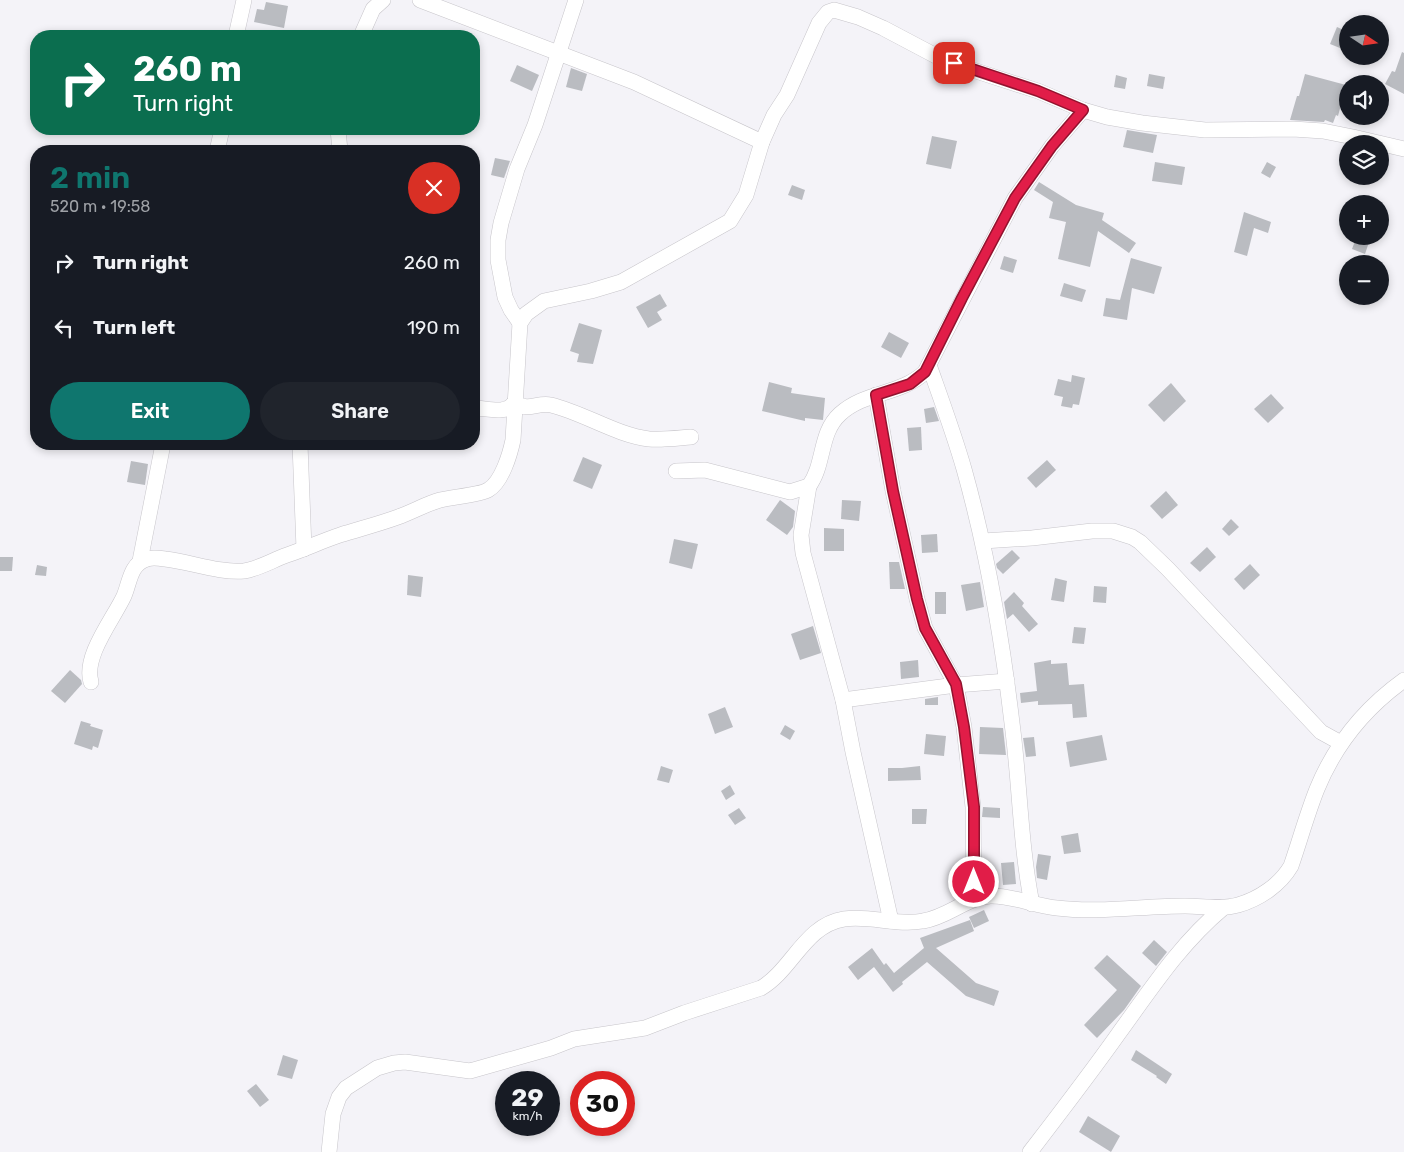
<!DOCTYPE html>
<html lang="en">
<head>
<meta charset="utf-8">
<style>
  body { margin:0; font-family:Rubik,sans-serif; background:#20242c; color:#f1f3f6; height:100vh; display:flex; flex-direction:column; font-size:19px; white-space:nowrap }
  * { box-sizing:border-box; margin:0 }
  p { font-size:16px; color:#9ea1a6 }
  .icon { flex:none; width:28px; height:28px; fill:none; stroke:currentColor; stroke-width:2; stroke-linecap:round; stroke-linejoin:round }
  .map { position:relative; flex:1; overflow:hidden }
  .panel { position:absolute; left:30px; top:145px; width:450px; height:305px; display:flex; flex-direction:column; background:#171b24; border-radius:20px; box-shadow:0 2px 8px #0003 }
  .panel>* { flex:none }
  .top-card { position:absolute; left:30px; top:30px; width:450px; height:105px; border-radius:20px; box-shadow:0 2px 8px #0003; background:#0b6e4f; color:#fff; overflow:hidden }
  .needle { width:32px; rotate:103deg }
  .fabs { position:absolute; left:1339px; top:15px; display:grid; gap:10px }
  .fabs a { display:grid; place-items:center; width:50px; height:50px; border-radius:50%; background:#171b24; box-shadow:0 2px 8px #0003; font-size:25px }
  .speed { position:absolute; left:495px; top:1071px; display:flex; gap:10px; font-size:25px; font-weight:700; text-align:center }
  .speed>* { display:grid; place-content:center; width:65px; height:65px; border-radius:50%; background:#171b24; box-shadow:0 2px 8px #0003; line-height:1 }
  .speed small { font-size:12px; font-weight:400 }
  .speed .limit { border:8px solid #d22; background:#fff; color:#111 }
  .pin { position:absolute; display:grid; place-items:center; width:42px; height:42px; color:#fff; margin:-21px; border-radius:10px; box-shadow:0 2px 8px #0006 }
  .me { position:absolute; width:55px; margin:-28px; rotate:0deg; stroke-linejoin:round; filter:drop-shadow(0 0 4px #0008) }
  .turn { display:flex; align-items:center; gap:18px; height:105px; padding:0 20px; font-size:22px }
  .turn .icon { width:65px; height:65px; stroke-width:2.5 }
  .turn b { display:block; font-size:35px; line-height:42px }
  .round { display:grid; place-items:center; flex:none; width:52px; height:52px; border-radius:26px; background:#20242c }
  .headline { display:flex; align-items:center; justify-content:space-between; height:85px; padding:0 20px }
  h1 { font-size:30px; font-weight:600; line-height:38px; color:#0f766e }
  .button { display:flex; gap:10px; margin-top:auto; padding:10px 20px }
  .button a { flex:1; height:58px; border-radius:30px; background:#0f766e; color:#fff; font-size:20px; font-weight:600; line-height:58px; text-align:center }
  .button a+a { background:#20242c; color:#f1f3f6 }
  ul { padding:0; list-style:none }
  li { display:flex; align-items:center; gap:15px; height:65px; padding:0 20px }
  li div { flex:1 }
  li b { display:block; font-size:19px }
  li em { font-style:normal }
  .map>svg:first-child { display:block }
  .building { fill:#babcc1 }
  .lines { fill:none; stroke-linecap:round; stroke-linejoin:round }
  .street-casing { stroke:#c7c5ca; stroke-width:16 }
  .street { stroke:#fff; stroke-width:15 }
  .route-casing { stroke:#92132f; stroke-width:12 }
  .route { stroke:#e11d48; stroke-width:9 }
</style>
</head>
<body>
<div class="map">
<svg width="1404" height="1152" viewBox="0 0 1404 1152">
  <rect width="100%" height="100%" fill="#f4f3f8"/>
  <!-- building -->
  <g class="building">
    <path d="M266 2 288 6 284 28 254 22 257 9 264 10Z"/>
    <path d="M1337 27 1348 32V45L1345 50 1330 44Z"/>
    <path d="M1402 52 1404 53V94L1385 84 1392 71 1395 72Z"/>
    <path d="M517 65 539 75 532 91 510 81Z"/>
    <path d="M571 68 587 74 582 91 566 87Z"/>
    <path d="M1149 74 1165 77 1163 89 1147 86Z"/>
    <path d="M1305 74 1346 85 1338 116 1336 115 1333 123 1325 120 1324 122 1290 120 1297 96H1299Z"/>
    <path d="M1116 75 1127 78 1125 89 1114 87Z"/>
    <path d="M1127 130 1157 135 1153 153 1123 147Z"/>
    <path d="M932 136 957 141 951 169 926 164Z"/>
    <path d="M495 158 510 161 504 178 491 175Z"/>
    <path d="M1155 162 1185 167 1182 185 1152 181Z"/>
    <path d="M1267 162 1276 167 1270 178 1261 173Z"/>
    <path d="M1039 182 1076 205 1104 213 1102 220 1136 243 1129 253 1098 231 1090 267 1058 259 1066 222 1049 218 1053 202 1034 190Z"/>
    <path d="M792 185 805 190 802 200 788 195Z"/>
    <path d="M1244 212 1271 222 1268 233 1254 228 1247 256 1234 252Z"/>
    <path d="M1357 236H1364L1370 239 1365 254 1352 249Z"/>
    <path d="M1004 256 1017 260 1013 273 1000 269Z"/>
    <path d="M1131 258 1162 267 1154 294 1132 288 1127 320 1103 316 1106 298 1120 300Z"/>
    <path d="M1064 283 1086 290 1082 302 1060 296Z"/>
    <path d="M660 294 667 306 657 312 662 320 648 328 636 307Z"/>
    <path d="M579 323 602 330 593 364 577 362 579 354 570 351Z"/>
    <path d="M889 332 909 343 901 358 881 347Z"/>
    <path d="M1072 375 1085 378 1079 405 1073 404 1072 408 1061 406 1063 397 1054 395 1058 379 1071 382Z"/>
    <path d="M769 382 792 388 791 393 825 398 823 420 805 418V421L762 411Z"/>
    <path d="M1171 383 1186 401 1164 422 1148 405Z"/>
    <path d="M1271 394 1284 408 1268 423 1254 409Z"/>
    <path d="M934 407 939 421 926 423 924 409Z"/>
    <path d="M921 427 922 450 909 451 907 428Z"/>
    <path d="M583 457 602 465 592 489 573 481Z"/>
    <path d="M1047 460 1056 470 1036 488 1027 478Z"/>
    <path d="M131 461 148 464 145 485 127 482Z"/>
    <path d="M1166 491 1178 505 1162 519 1150 506Z"/>
    <path d="M780 500 795 511 793 527 787 535 766 520Z"/>
    <path d="M842 500 861 501 859 521 841 519Z"/>
    <path d="M1231 519 1239 527 1229 536 1222 529Z"/>
    <path d="M824 528 844 529V551H824Z"/>
    <path d="M937 534 938 552 922 553 921 535Z"/>
    <path d="M674 539 698 544 692 569 669 563Z"/>
    <path d="M1207 547 1216 557 1200 572 1190 563Z"/>
    <path d="M1012 550 1020 558 1003 574 997 568 996 564Z"/>
    <path d="M0 557H13L12 571H0Z"/>
    <path d="M889 562H899L905 589H890Z"/>
    <path d="M1250 564 1260 575 1244 590 1234 579Z"/>
    <path d="M37 565 47 567 46 576 35 575Z"/>
    <path d="M408 575 423 577 421 597 407 595Z"/>
    <path d="M1055 578 1067 581 1064 602 1051 600Z"/>
    <path d="M980 582 984 607 966 611 961 585Z"/>
    <path d="M1094 586 1107 587 1106 603 1093 602Z"/>
    <rect x="935" y="592" width="11" height="22"/>
    <path d="M1014 592 1024 603 1022 606 1038 624 1029 632 1013 614 1007 619 1004 602Z"/>
    <path d="M813 626 821 653 800 660 791 634Z"/>
    <path d="M1074 627 1086 628 1084 644 1072 643Z"/>
    <path d="M918 660 919 677 901 679 900 662Z"/>
    <path d="M1051 660V664L1067 663 1069 685 1084 684 1087 717 1073 718 1072 704 1038 705V701L1021 703 1020 693 1037 691 1034 663Z"/>
    <path d="M70 670 81 680 82 684 65 703 51 691Z"/>
    <path d="M938 697V705H925V699Z"/>
    <path d="M725 707 733 727 715 734 708 714Z"/>
    <path d="M81 721 91 724 90 726 103 730 98 748 93 746 92 750 74 744Z"/>
    <path d="M785 725 795 731 790 740 780 734Z"/>
    <path d="M980 727 1003 728 1006 755 979 754Z"/>
    <path d="M926 734 946 736 944 756 924 754Z"/>
    <path d="M1102 735 1107 760 1070 767 1066 742Z"/>
    <path d="M1034 737 1036 756 1026 757 1023 738Z"/>
    <path d="M661 766 673 770 669 783 657 780Z"/>
    <path d="M920 766 921 780 888 781V768H902Z"/>
    <path d="M730 785 735 794 726 800 721 791Z"/>
    <path d="M983 807 1000 808V818L982 817Z"/>
    <path d="M739 808 746 818 735 825 728 815Z"/>
    <path d="M912 809H927L926 824H912Z"/>
    <path d="M1078 833 1081 852 1064 854 1061 836Z"/>
    <path d="M1038 854 1051 856 1047 880 1037 878 1036 867Z"/>
    <path d="M1014 862 1016 884 1003 885 1001 863Z"/>
    <path d="M984 910 989 921 974 928 969 917Z"/>
    <path d="M970 920 974 931 936 948 976 983 999 991 994 1006 966 996 927 962 902 982 903 984 893 992 874 967 858 980 848 967 872 948 884 965 886 963 894 973 924 948 920 938Z"/>
    <path d="M1154 940 1167 952 1156 966 1142 953Z"/>
    <path d="M1107 955 1141 986 1124 1010 1097 1038 1084 1025 1117 990 1094 968Z"/>
    <path d="M1136 1050 1172 1074 1166 1084 1156 1077 1157 1076 1131 1060Z"/>
    <path d="M283 1055 298 1060 292 1079 277 1075Z"/>
    <path d="M256 1084 269 1100 260 1107 247 1091Z"/>
    <path d="M1088 1116 1120 1136 1111 1152 1079 1132Z"/>
  </g>
  <g class="lines">
    <!-- street casing -->
    <g class="street-casing">
      <g id="street">
        <path d="M420 0 634 82 762 142"/>
        <path d="M236 36 244 0"/>
        <path d="M361 36 373 9 383 0"/>
        <path d="M338 129 340 151"/>
        <path d="M217 151 222 129"/>
        <path d="M520 323 511 310 505 297 498 260V240L501 223 517 169 535 125 576 0"/>
        <path d="M929 365C941 399 954 434 964 469 987 551 1002 638 1012 723 1020 784 1020 843 1032 904"/>
        <path d="M876 395 893 491 917 599 925 628 956 685 964 727 973 807 974 898"/>
        <path d="M514 403C531 412 536 402 551 405 584 413 616 435 649 439 663 440 678 438 691 437"/>
        <path d="M474 408C486 408 506 415 514 403"/>
        <path d="M300 444 304 549"/>
        <path d="M676 471 705 470 790 492 809 486C825 464 819 433 840 414 865 391 901 395 925 372L1015 198 1052 146 1083 110"/>
        <path d="M809 486 801 535 803 553 843 700 853 752 891 921"/>
        <path d="M983 541 1032 538 1092 531H1113L1132 537 1140 542 1168 569 1321 732 1341 743"/>
        <path d="M140 561 163 444"/>
        <path d="M91 682C83 656 114 618 124 596 130 582 130 564 147 559 152 557 159 558 165 559 191 562 219 573 244 571 258 569 273 560 287 555 305 549 322 541 340 535 359 529 379 524 398 517 412 512 426 504 440 500 451 497 480 495 488 490 502 482 510 454 513 440L520 323 526 314 544 301 591 291 621 282 730 221 746 195 762 142 774 115 787 95 819 23 828 12 834 10 858 17 883 28 936 56 973 70 1038 91 1083 110 1107 117 1142 123 1205 130 1293 129 1323 131 1353 137 1404 149"/>
        <path d="M843 700 956 685 1007 681"/>
        <path d="M329 1152 333 1114 339 1097 346 1088 377 1068 394 1063 405 1062 470 1071 551 1048 574 1039 645 1028 684 1013 761 988C792 970 805 925 844 919 870 915 897 926 923 921 948 917 965 898 990 896 1012 895 1035 906 1057 908 1099 913 1143 906 1185 906 1204 906 1220 910 1238 905 1259 899 1280 885 1291 866 1300 840 1307 814 1317 789 1335 745 1365 708 1404 680"/>
        <path d="M1030 1152C1060 1113 1090 1074 1119 1033 1151 989 1180 944 1223 908"/>
      </g>
    </g>
    <!-- street -->
    <use href="#street" class="street"/>
  </g>
  <g class="lines">
    <!-- route casing -->
    <g class="route-casing">
      <path id="route" d="M954 63 1038 91 1083 110 1052 146 1015 198 962 298 925 372 910 384 876 395 893 491 917 599 925 628 956 684 964 727 974 807V882"/>
    </g>
    <!-- route -->
    <use href="#route" class="route"/>
  </g>
</svg>
<div class="fabs">
<a><svg class="needle" viewBox="-14 -14 28 28"><path d="M0-13l5 13h-10z" fill="#e53935"/><path d="M0 13l5-13h-10z" fill="#9ea1a6"/></svg></a>
<a><svg class="icon" aria-label="sound" viewBox="0 0 24 24"><path d="M4 9h4l5-4v14l-5-4H4zM17 9q2 3 0 6"/></svg></a>
<a><svg class="icon" aria-label="layers" viewBox="0 0 24 24"><path d="M12 4l9 5-9 5-9-5zM3 14l9 5 9-5"/></svg></a>
<a>+</a>
<a>−</a>
</div>
<div class="speed"><div>29<small>km/h</small></div><div class="limit">30</div></div>
<div class="pin" style="left:954px;top:63px;background:#d93025"><svg class="icon" aria-label="arrive" viewBox="0 0 24 24"><path d="M6 21V4h12l-3 4 3 4H6"/></svg></div>
<svg class="me" style="left:974px;top:882px" viewBox="-20 -20 40 40"><circle r="17" fill="#e11d48" stroke="#fff" stroke-width="3"/><path d="M0-11L8 9 0 5-8 9z" fill="#fff"/></svg>
<div class="top-card">
<div class="turn"><svg class="icon" aria-label="right" viewBox="0 0 24 24"><path d="M7 20v-9h11M14 6l5 5-5 5"/></svg><div><b>260 m</b>Turn right</div></div>
</div>
<section class="panel">
<div class="headline"><div><h1>2 min</h1><p>520 m · 19:58</p></div><a class="round" style="background:#d93025;color:#fff"><svg class="icon" aria-label="close" viewBox="0 0 24 24"><path d="M6 6l12 12M18 6L6 18"/></svg></a></div>
<ul>
<li><svg class="icon" aria-label="right" viewBox="0 0 24 24"><path d="M7 20v-9h11M14 6l5 5-5 5"/></svg><div><b>Turn right</b></div><em>260 m</em></li>
<li><svg class="icon" aria-label="left" viewBox="0 0 24 24"><path d="M17 20v-9H6M10 6l-5 5 5 5"/></svg><div><b>Turn left</b></div><em>190 m</em></li>
</ul>
<div class="button"><a>Exit</a><a>Share</a></div>
</section>
</div>
</body>
</html>
